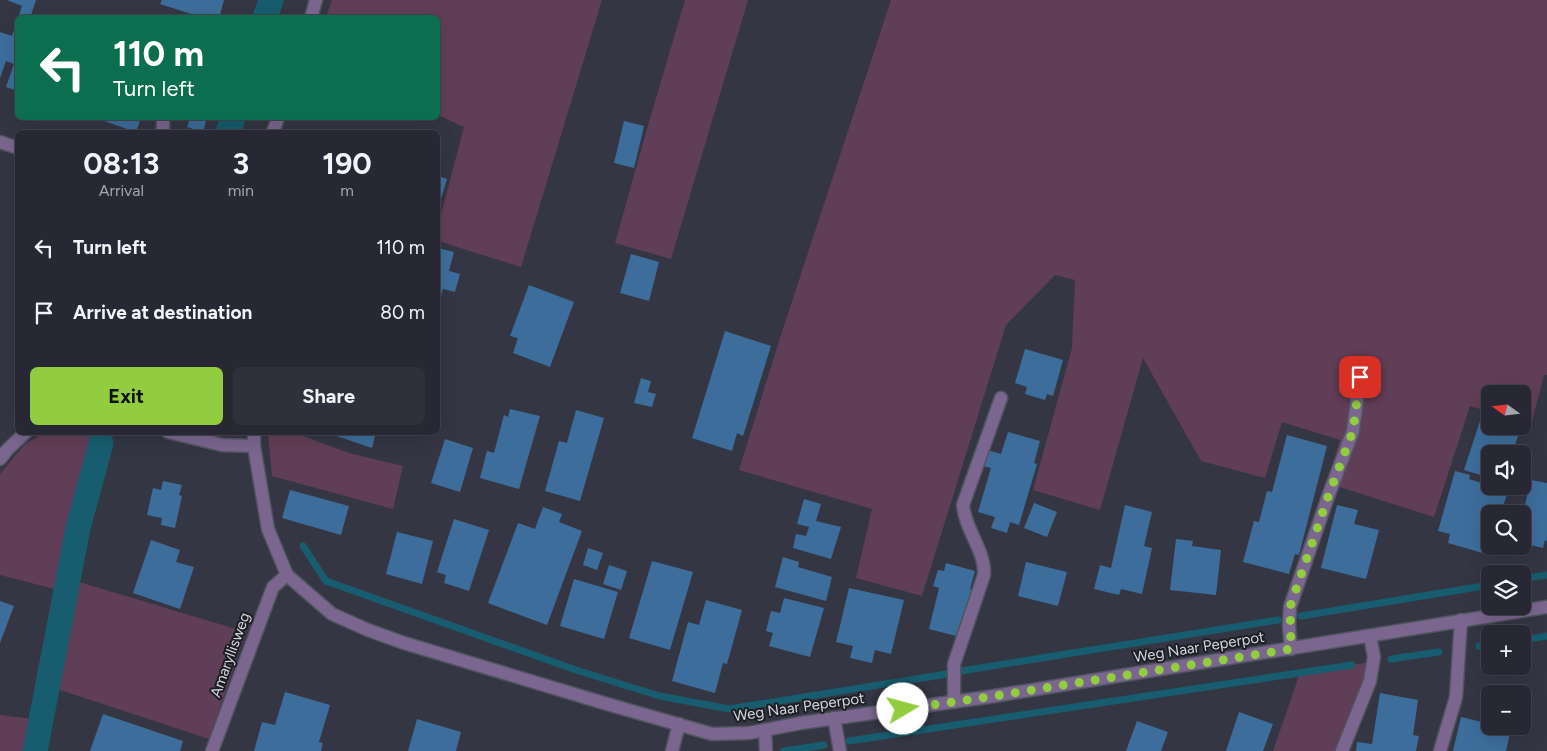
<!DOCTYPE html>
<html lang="en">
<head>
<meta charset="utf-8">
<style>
  body { margin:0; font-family:Figtree,sans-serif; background:#2f303b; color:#f1f3f6; height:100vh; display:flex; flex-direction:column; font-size:19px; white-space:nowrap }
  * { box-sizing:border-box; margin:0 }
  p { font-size:16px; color:#a4a6ac }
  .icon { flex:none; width:28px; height:28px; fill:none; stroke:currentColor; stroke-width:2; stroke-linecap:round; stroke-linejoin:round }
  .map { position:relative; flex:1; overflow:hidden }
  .side { position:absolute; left:15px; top:130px; width:425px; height:305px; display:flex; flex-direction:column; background:#272833; border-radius:8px; box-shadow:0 5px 20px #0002,0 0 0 1px #43444e }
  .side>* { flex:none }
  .guide { position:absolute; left:15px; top:15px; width:425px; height:105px; border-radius:8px; box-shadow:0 5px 20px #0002,0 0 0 1px #43444e; background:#0b6e4f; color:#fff; overflow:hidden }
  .needle { width:32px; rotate:285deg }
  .controls { position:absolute; left:1481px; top:385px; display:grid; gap:10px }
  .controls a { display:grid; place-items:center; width:50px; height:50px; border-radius:8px; background:#272833; box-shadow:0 5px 20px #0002,0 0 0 1px #43444e; font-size:25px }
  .pin { position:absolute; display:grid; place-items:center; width:42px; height:42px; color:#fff; margin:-21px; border-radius:10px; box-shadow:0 2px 8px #0006 }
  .me { position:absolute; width:55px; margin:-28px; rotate:82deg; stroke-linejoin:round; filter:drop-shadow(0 0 4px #0008) }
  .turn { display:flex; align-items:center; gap:18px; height:105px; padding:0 15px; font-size:22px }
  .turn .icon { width:65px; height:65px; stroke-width:2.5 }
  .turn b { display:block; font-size:35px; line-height:42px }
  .eta { display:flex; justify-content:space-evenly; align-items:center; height:85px; text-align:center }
  .eta b { font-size:30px; font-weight:700; line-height:35px }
  .primary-button { display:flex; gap:10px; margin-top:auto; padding:10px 15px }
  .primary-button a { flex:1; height:58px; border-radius:8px; background:#91cd3f; color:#111; font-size:20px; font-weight:700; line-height:58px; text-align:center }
  .primary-button a+a { background:#2f303b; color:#f1f3f6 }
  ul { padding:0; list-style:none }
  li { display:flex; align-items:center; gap:15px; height:65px; padding:0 15px }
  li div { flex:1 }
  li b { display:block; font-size:19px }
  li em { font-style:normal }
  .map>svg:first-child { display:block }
  .green { fill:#613e57 }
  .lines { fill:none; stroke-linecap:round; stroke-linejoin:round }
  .stream { stroke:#175d6f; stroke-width:7 }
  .canal { stroke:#175d6f; stroke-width:25 }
  .building { fill:#3d6e9b }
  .minor-casing { stroke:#515360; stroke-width:15 }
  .minor { stroke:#7b668f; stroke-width:12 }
  .route { stroke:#91cd3f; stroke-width:9; stroke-dasharray:0 16.2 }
  .labels { text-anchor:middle; stroke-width:4; stroke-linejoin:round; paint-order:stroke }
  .street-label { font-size:15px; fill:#d5d7e0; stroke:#1d1e24 }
</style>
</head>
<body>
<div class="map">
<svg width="1547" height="751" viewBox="0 0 1547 751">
  <rect width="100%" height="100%" fill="#343644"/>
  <!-- green -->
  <g class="green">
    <path d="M332 0H602L521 267 438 241V226L464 127 438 115V18L326 17Z"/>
    <path d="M685 0H748L671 259 615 243 649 122Z"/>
    <path d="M891 0H1547V375H1544L1531 426 1523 423 1522 394H1490V412L1470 406 1434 517 1327 483 1340 440 1282 422 1265 478 1201 461 1143 358 1100 510 1033 490 1072 348 1075 280 1055 275 1006 325 922 596 856 578 872 509 739 470 779 341Z"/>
    <path d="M46 432 106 433 101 443 78 528 69 579 246 632 209 739 48 686 66 592 0 575V474L25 444Z"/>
    <path d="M268 433H295L349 453 403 466 393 509 272 476Z"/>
    <path d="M1365 663 1366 678 1336 751H1273L1300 673Z"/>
    <path d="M0 715 41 720 35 751H0Z"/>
  </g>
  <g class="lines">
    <!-- stream -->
    <g class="stream">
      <path d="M303 546 326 581 579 671 660 696 729 709 947 674"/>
      <path d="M1522 579 1547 575"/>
      <path d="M1301 616 1490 585"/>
      <path d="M1522 640 1547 636"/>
      <path d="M1479 646 1490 644"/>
      <path d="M1391 659 1439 652"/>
      <path d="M961 671 1278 620"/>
      <path d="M849 741 1352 665"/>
      <path d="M784 751 824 745"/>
    </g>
    <!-- canal -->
    <g class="canal">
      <path d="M265 18 271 0"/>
      <path d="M228 132 233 118"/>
      <path d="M35 751 78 528 101 443"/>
    </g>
  </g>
  <!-- building -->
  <g class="building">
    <path d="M7 0H36L30 18H18L22 6Z"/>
    <path d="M162 0H224L219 18H204L160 4Z"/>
    <path d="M17 20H18V91L6 87 14 64 6 61 0 78V32L12 36Z"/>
    <path d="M95 118H141L136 132Z"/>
    <path d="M190 118H207L203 132 187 127Z"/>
    <path d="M624 121 644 126 634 168 614 163Z"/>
    <path d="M438 176 447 179 438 209Z"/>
    <path d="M438 248 454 252 449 271 460 274 455 292 443 289 438 306Z"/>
    <path d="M631 254 659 262 649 301 620 293Z"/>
    <path d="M529 285 574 302 550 367 513 353 518 338 510 336Z"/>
    <path d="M725 331 771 346 743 436 737 433 732 451 692 438Z"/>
    <path d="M1025 349 1063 360 1053 396 1047 394 1045 400 1025 394 1027 387 1015 383Z"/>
    <path d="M641 378 651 381 648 392 656 394 652 407 634 403Z"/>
    <path d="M510 409 540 416 519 489 480 478 487 451 494 453 504 415 508 417Z"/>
    <path d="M576 410 604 418 580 501 545 491 559 441 567 443Z"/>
    <path d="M1480 421 1490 424V426H1497L1519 433 1512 454H1490V478L1464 470Z"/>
    <path d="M325 432H376L372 448Z"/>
    <path d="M1008 432 1040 441 1034 463 1037 464 1019 525 1010 522 1007 533 991 528 995 517 978 512 991 468 979 465 984 449 1001 454Z"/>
    <path d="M1287 435 1327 446 1299 555 1295 554 1289 574 1243 562 1254 521 1259 522 1267 491 1272 492Z"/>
    <path d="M445 439 473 448 460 492 431 483Z"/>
    <path d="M1455 471 1470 475 1469 479 1508 491 1501 513 1492 510 1490 514 1488 525H1490V539L1486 554 1448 543 1450 534 1438 531Z"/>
    <path d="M1531 480 1547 483V541L1545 540 1543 548 1522 543V517Z"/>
    <path d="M163 481 182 485 179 495 182 496 175 528 161 525 162 518 147 515 153 488 161 490Z"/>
    <path d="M290 490 349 506 341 535 282 518Z"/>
    <path d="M804 499 821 504 816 521 841 527 831 559 793 548 796 534 806 536 809 527 797 524Z"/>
    <path d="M1034 503 1057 512 1047 537 1024 528Z"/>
    <path d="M1125 505 1152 512 1144 546 1152 548 1142 594 1121 589 1119 595 1094 589 1100 565 1111 568Z"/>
    <path d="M1337 505 1358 510 1354 524 1379 530 1366 579 1321 568Z"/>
    <path d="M543 507 562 514 559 522 582 531 547 625 488 603 518 523 535 529Z"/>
    <path d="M454 519 489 530 469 591 444 583 446 575 437 572Z"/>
    <path d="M397 532 433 541 422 584 386 574Z"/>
    <path d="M1176 539 1193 541 1192 546 1221 550 1216 595 1170 590Z"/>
    <path d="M151 540 180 550 176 562 194 567 180 609 133 593Z"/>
    <path d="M588 548 603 553 597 570 583 565Z"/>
    <path d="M783 557 799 562 798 567 832 577 826 601 775 587Z"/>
    <path d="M652 561 693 572 670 650 629 638Z"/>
    <path d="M1026 562 1067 572 1058 606 1018 596Z"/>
    <path d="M946 563 975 571 970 589 976 591 964 638 929 629 939 588 933 586 938 570 944 571Z"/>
    <path d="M609 565 627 571 621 590 603 584Z"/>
    <path d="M574 579 618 592 604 639 560 626Z"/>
    <path d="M849 588 904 600 891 654 875 650 872 663 850 658 853 646 836 642Z"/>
    <path d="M784 598 824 608 810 657 769 646 773 633 766 631 771 611 780 613Z"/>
    <path d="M706 600 742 610 727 664 723 663 715 693 672 681 688 622 699 625Z"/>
    <path d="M0 601 14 606 0 643Z"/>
    <path d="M285 692 330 705 319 742 323 743 321 751H254L262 722 275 725Z"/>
    <path d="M1380 693 1418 700 1413 735 1419 736 1416 751H1356L1357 742 1372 744Z"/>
    <path d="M1239 712 1273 724 1263 751H1226Z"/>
    <path d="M103 714 183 741 180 751H90Z"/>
    <path d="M1461 717 1490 724V726L1511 729 1506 751H1453Z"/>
    <path d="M417 719 461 732 456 751H408Z"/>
    <path d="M1137 721 1168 732 1161 751H1126Z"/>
  </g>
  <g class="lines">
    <!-- minor casing -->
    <g class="minor-casing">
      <g id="minor">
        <path d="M311 18 316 0"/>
        <path d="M163 118V132"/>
        <path d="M273 132 278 118"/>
        <path d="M0 142 18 148"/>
        <path d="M168 432 222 445 254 446"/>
        <path d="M254 432V446L268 529 287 575 332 614 368 630 404 643 607 704 712 734 749 733 801 723 988 697 1547 607"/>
        <path d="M0 459 7 450 26 432"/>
        <path d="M1291 649 1289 626 1290 607 1329 494 1353 431 1360 377"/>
        <path d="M954 702V664L984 575C986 552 965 530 963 505L1001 398"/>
        <path d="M834 718 840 751"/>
        <path d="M765 730 766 751"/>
        <path d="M212 751 273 587 287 575"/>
        <path d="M672 751 679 724"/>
        <path d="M1342 751 1370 681 1374 657 1370 636"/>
        <path d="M1440 751 1456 697 1461 620"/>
      </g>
    </g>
    <!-- minor -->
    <use href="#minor" class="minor"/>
  </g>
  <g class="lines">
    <!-- route -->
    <path class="route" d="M903 709 988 697 1291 649 1290 607 1329 494 1353 431 1360 377"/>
  </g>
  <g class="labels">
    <!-- street labels -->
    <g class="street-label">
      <text transform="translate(1199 647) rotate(-9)" y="5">Weg Naar Peperpot</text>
      <text transform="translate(230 655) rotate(-70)" y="5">Amaryllisweg</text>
      <text transform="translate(799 707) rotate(-8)" y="5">Weg Naar Peperpot</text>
    </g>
  </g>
</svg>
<div class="controls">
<a><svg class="needle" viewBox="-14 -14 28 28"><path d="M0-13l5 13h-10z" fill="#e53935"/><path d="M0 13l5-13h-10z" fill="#a4a6ac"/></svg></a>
<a><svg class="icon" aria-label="sound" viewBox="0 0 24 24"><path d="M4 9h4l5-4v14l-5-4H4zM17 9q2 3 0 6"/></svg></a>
<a><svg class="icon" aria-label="search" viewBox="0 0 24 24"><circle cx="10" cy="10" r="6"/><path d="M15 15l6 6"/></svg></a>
<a><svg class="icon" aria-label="layers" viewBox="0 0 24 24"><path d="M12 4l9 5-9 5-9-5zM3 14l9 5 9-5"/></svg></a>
<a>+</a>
<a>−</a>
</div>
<div class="pin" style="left:1360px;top:377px;background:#d93025"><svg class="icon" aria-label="arrive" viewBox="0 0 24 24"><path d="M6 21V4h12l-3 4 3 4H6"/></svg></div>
<svg class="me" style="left:903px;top:709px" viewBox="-20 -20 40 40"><circle r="19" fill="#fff"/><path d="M0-13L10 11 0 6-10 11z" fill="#91cd3f"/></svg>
<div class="guide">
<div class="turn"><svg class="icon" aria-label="left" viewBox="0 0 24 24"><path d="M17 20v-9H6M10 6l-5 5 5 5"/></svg><div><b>110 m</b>Turn left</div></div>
</div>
<section class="side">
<div class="eta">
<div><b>08:13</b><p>Arrival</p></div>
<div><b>3</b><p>min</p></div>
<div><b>190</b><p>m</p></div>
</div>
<ul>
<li><svg class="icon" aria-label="left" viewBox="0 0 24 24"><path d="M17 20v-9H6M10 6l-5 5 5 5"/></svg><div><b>Turn left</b></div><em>110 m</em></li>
<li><svg class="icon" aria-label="arrive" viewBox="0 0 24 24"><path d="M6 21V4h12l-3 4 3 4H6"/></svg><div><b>Arrive at destination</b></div><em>80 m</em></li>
</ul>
<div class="primary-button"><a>Exit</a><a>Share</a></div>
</section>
</div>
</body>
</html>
